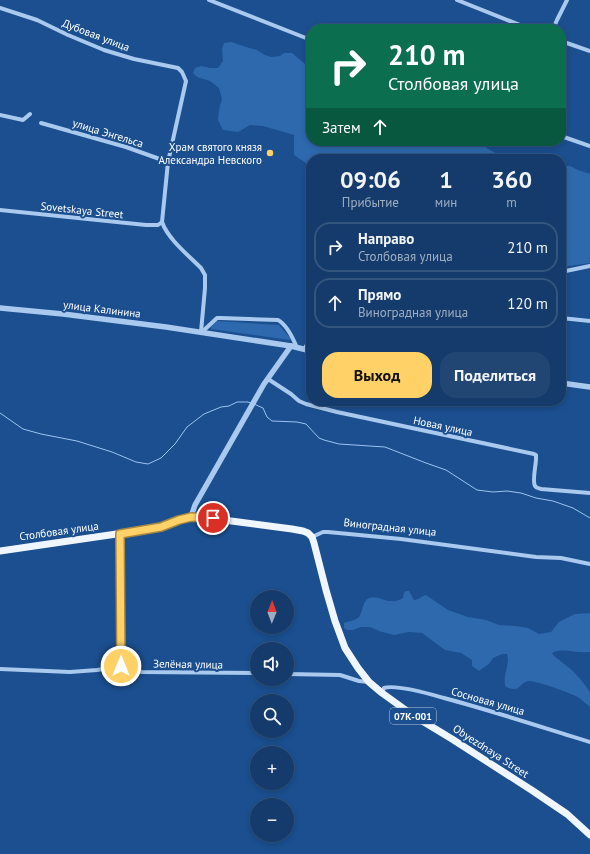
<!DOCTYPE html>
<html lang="ru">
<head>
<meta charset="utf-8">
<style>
  body { margin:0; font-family:"PT Sans",sans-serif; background:#214673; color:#f1f3f6; height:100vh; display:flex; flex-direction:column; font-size:15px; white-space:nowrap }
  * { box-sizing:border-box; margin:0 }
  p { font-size:13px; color:#9dadc1 }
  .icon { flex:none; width:22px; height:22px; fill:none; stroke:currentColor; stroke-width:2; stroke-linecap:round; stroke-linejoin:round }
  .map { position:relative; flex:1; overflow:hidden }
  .details { position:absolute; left:306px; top:154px; width:260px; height:252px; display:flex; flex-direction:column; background:#143b6b; border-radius:16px; box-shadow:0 2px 6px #0003,0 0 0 1px #33557e }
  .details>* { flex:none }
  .top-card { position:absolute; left:306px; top:24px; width:260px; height:122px; border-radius:16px; box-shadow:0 2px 6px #0003,0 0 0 1px #33557e; background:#0b6e4f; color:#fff; overflow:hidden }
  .needle { width:26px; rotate:1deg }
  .buttons { position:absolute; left:250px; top:590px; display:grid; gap:8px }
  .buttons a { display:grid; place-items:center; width:44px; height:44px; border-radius:50%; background:#143b6b; box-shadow:0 2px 6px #0003,0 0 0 1px #33557e; font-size:20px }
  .pin { position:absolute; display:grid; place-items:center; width:34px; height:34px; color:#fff; margin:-17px; border:2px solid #fff; border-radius:50%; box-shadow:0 1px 4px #0007 }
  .me { position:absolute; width:44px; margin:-22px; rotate:0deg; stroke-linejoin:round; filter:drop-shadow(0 0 3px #0008) }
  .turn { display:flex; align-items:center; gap:14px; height:84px; padding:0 16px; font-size:18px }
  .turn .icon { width:52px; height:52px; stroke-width:2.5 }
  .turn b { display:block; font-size:28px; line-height:34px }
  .then { display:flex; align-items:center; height:38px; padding:0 16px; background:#0003; gap:8px; font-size:15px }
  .eta { display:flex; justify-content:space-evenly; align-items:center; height:68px; text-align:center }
  .eta b { font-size:24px; font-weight:700; line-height:28px }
  .primary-button { display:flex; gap:8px; margin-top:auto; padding:8px 16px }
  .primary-button a { flex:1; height:46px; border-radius:16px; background:#ffd166; color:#111; font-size:16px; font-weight:700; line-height:46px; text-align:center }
  .primary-button a+a { background:#214673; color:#f1f3f6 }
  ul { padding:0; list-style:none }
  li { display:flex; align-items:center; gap:12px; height:50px; margin:0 8px 6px; padding:0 8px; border:2px solid #33557e; border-radius:16px }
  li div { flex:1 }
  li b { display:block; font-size:15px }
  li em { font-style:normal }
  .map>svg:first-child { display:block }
  .green { fill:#2e69ad }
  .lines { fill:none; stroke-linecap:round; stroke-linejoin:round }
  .stream { stroke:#9cc4f0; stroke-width:1 }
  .minor { stroke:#a9c9ee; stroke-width:4 }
  .tertiary { stroke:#a9c9ee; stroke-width:5.5 }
  .primary { stroke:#f0f6ff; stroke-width:7 }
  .route-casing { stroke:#a68842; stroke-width:10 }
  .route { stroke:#ffd166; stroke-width:7 }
  .poi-dot { fill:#ffd166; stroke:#1b4f8f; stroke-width:1.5 }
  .labels { text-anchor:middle; stroke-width:4; stroke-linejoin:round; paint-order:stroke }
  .shield { fill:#1b4f8f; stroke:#bbcadd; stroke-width:1 }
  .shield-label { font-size:10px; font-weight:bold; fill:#fff }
  .street-label { font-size:11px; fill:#fff; stroke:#1b4f8f }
  .poi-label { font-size:11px; fill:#fff; stroke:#1b4f8f; text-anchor:end }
</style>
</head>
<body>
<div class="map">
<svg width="590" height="854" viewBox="0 0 590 854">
  <rect width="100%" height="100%" fill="#1b4f8f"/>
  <!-- green -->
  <g class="green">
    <path d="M231 42 246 47 257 50 265 55 271 57 280 56 284 53H292L311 69V141H478C491 153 503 157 521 159H311V165H309L294 155V135L263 126 250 125 238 132 223 130 218 120 219 110 222 99 219 88 210 81 197 77 193 73 195 68 201 66 210 68H218L223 61 222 49 224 43Z"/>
    <path d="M561 166H570L578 170 590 174V263L561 267Z"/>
    <path d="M217 321 279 325 291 339 290 340 211 329V327Z"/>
    <path d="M406 591H409L414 600C419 600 421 596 426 595L448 610 468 617 486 620 499 625 516 626 528 628 539 634 551 632 559 622 575 614 590 613V652C579 654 561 647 552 653L554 656 573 671 582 681 590 692V707C586 704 582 700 578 697 570 693 535 680 528 681 517 684 522 693 506 687 501 676 511 665 507 654H502L493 658 489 664 479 671 472 666V660L461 653 445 650 422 633 409 632 394 635 379 631 370 627H361L353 630H347L344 628V623C349 621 355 621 359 617 363 612 362 601 369 598 376 595 384 601 391 601 395 602 399 600 403 598L404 592Z"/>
  </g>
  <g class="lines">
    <!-- stream -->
    <g class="stream">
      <path d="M254 404 263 408 267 417 272 421 297 422 306 424 319 438 324 440 339 444 385 447 426 463 446 470 477 490 493 492 507 491 521 493 536 498 553 501 573 508 590 518"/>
      <path d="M0 413 23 429 41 434 77 441 112 452 136 462 148 464 161 458 175 444 187 427 204 414 221 407 229 406 237 402H248L251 403"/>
    </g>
    <!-- minor -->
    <g class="minor">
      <path d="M209 0 311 40"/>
      <path d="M457 0 530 29"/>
      <path d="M0 8 37 20 68 35 104 50 134 59 178 68 182 72 186 81 168 162 162 222C168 239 188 255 201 268L205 275V288L201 332"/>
      <path d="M553 29 557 20 567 0"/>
      <path d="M561 41 590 51"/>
      <path d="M0 115 23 120 30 114"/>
      <path d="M41 123 126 147 168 162"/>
      <path d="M561 136 590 146"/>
      <path d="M0 210 146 225H158L162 222"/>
      <path d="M561 272 590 266"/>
      <path d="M561 318 590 321"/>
      <path d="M202 332 217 318H221L278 320C287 325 293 338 297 348"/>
      <path d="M304 349 308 343 311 342"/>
      <path d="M268 379 291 394 299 401 306 404 337 412 534 454 536 455V459C536 465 532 481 535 486 536 488 538 488 541 489L590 493"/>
      <path d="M120 534 121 666"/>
      <path d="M312 537 323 532H328L401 539 536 557 561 558 590 564"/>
      <path d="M0 669 70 672 97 670 121 666 142 672 257 673"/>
      <path d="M287 674 340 675 359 681 369 682"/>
      <path d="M382 693 384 688C396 684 430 694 444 698 493 711 541 727 590 742"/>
    </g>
    <!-- tertiary -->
    <g class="tertiary">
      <path d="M0 308 63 314 166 327 291 346 311 351"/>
      <path d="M561 383 590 387"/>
      <path d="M191 517 195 505 264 384 291 346"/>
    </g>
    <!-- primary -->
    <path class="primary" d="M0 551 137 531 161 527 179 520 191 517H201L292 529 303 531 308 533 312 537 314 543 326 590 335 621 345 648 358 668 369 682 382 693 414 716 452 739 533 791 567 814 590 835"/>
  </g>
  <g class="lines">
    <!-- route casing -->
    <g class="route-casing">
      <path id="route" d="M121 666 120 534 161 527 179 520 191 517 213 518"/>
    </g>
    <!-- route -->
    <use href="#route" class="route"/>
  </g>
  <!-- markers -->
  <circle class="poi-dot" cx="270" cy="153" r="4"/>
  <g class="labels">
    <!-- shield labels -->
    <rect class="shield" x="390" y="708" width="46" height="16" rx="3"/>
    <g class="shield-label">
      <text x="413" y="720">07К-001</text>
    </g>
    <!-- street labels -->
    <g class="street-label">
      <text transform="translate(96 35) rotate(21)" y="4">Дубовая улица</text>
      <text transform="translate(108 133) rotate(17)" y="4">улица Энгельса</text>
      <text transform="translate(82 210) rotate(6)" y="4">Sovetskaya Street</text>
      <text transform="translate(102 309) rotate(7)" y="4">улица Калинина</text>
      <text transform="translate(443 426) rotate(12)" y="4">Новая улица</text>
      <text transform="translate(390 527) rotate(6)" y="4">Виноградная улица</text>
      <text transform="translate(59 531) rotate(-8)" y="4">Столбовая улица</text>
      <text transform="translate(188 664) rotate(1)" y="4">Зелёная улица</text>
      <text transform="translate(488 701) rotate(16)" y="4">Сосновая улица</text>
      <text transform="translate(491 751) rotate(33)" y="4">Obyezdnaya Street</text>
    </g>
    <!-- poi labels -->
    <g class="poi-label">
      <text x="262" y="151">Храм святого князя<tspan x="262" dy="13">Александра Невского</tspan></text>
    </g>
  </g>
</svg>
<div class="buttons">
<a><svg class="needle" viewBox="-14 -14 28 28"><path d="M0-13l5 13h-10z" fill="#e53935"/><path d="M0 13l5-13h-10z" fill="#9dadc1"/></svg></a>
<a><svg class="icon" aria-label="sound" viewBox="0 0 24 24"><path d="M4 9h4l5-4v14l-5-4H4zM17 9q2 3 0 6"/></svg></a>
<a><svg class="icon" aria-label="search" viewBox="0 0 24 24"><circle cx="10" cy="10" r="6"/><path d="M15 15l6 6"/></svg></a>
<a>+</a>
<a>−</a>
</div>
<div class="pin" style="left:213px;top:518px;background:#d93025"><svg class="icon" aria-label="arrive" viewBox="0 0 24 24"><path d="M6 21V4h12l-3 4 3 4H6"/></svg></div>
<svg class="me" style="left:121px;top:666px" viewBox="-20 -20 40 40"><circle r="17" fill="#ffd166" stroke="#fff" stroke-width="3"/><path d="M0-11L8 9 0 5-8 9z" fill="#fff"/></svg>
<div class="top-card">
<div class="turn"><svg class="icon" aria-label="right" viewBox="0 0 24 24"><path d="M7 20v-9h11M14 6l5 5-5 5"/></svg><div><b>210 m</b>Столбовая улица</div></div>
<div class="then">Затем<svg class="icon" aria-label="ahead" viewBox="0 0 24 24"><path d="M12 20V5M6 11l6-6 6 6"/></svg></div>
</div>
<section class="details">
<div class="eta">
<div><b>09:06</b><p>Прибытие</p></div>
<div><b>1</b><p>мин</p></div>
<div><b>360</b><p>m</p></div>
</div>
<ul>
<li><svg class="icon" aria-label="right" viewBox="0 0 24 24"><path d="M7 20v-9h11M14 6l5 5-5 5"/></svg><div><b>Направо</b><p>Столбовая улица</p></div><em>210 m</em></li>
<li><svg class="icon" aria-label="ahead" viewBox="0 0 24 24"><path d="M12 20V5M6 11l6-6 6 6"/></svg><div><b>Прямо</b><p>Виноградная улица</p></div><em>120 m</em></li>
</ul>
<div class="primary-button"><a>Выход</a><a>Поделиться</a></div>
</section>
</div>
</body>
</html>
